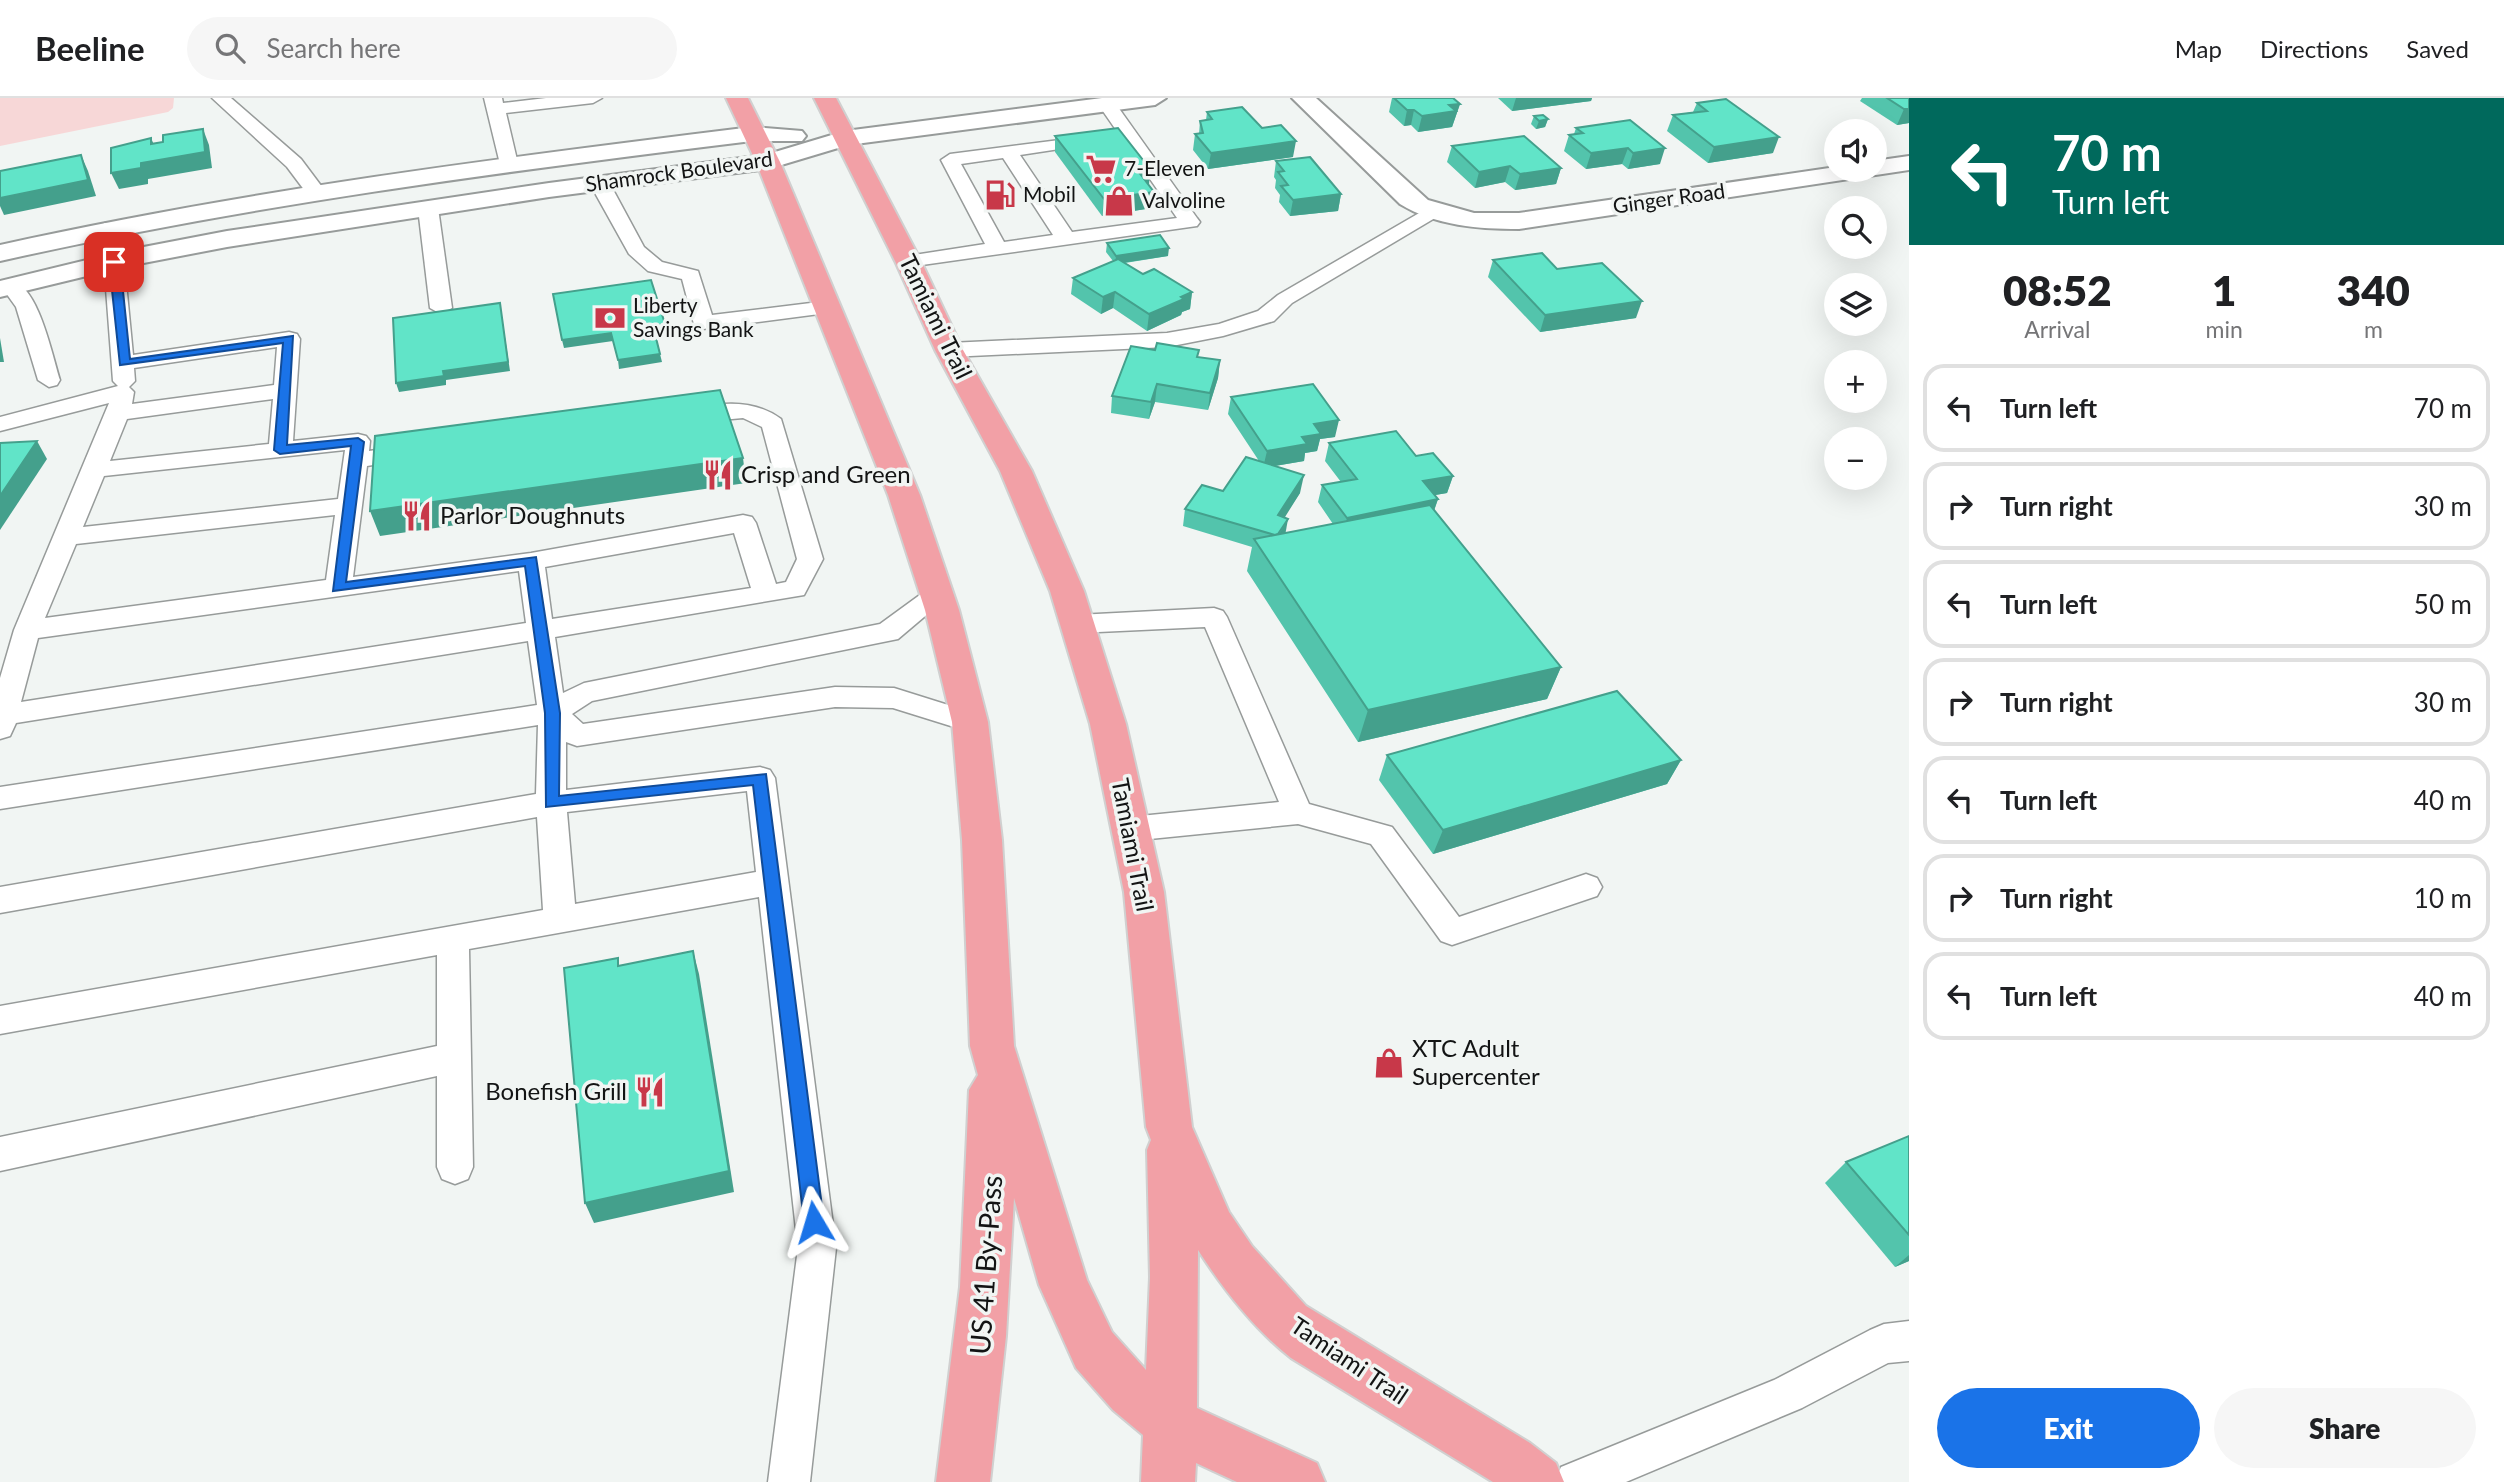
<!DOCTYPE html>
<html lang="en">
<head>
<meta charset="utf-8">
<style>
  body { margin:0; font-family:Lato,sans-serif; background:#f6f6f6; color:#202124; height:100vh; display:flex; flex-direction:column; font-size:26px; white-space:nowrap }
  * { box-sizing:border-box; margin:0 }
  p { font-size:23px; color:#757577 }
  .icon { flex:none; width:38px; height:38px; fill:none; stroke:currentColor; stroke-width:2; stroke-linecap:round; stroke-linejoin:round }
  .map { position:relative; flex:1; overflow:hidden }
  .panel { display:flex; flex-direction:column; background:#fff; width:595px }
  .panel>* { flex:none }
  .banner { background:#00695c; color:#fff; overflow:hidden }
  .tools { position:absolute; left:1824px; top:21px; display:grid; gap:14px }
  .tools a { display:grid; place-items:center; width:63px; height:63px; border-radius:50%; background:#fff; box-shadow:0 7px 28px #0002; font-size:35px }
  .pin { position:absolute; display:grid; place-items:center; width:60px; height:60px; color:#fff; margin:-30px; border-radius:14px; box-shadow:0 4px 10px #0006 }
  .me { position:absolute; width:77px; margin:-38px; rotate:353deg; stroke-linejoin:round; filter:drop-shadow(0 0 5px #0008) }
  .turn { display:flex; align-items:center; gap:24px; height:147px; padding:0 28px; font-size:32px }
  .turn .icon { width:91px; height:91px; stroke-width:2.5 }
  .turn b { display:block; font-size:49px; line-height:60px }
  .eta { display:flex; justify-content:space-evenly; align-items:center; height:119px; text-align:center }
  .eta b { font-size:42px; font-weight:800; line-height:49px }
  .cta { display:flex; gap:14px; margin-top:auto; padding:14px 28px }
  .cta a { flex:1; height:80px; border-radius:42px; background:#1a73e8; color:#fff; font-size:28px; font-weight:800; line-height:80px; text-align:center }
  .cta a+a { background:#f6f6f6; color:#202124 }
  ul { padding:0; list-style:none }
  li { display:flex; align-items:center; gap:21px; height:88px; margin:0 14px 10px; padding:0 14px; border:4px solid #e0e0e0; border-radius:21px }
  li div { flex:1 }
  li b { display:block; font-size:26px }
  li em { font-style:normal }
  header { display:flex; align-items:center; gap:42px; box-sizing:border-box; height:98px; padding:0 35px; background:#fff; border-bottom:2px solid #e0e0e0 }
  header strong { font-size:33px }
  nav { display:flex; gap:38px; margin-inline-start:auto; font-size:24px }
  .search { width:490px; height:63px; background:#f6f6f6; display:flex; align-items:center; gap:18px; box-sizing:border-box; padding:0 24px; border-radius:38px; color:#757577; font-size:26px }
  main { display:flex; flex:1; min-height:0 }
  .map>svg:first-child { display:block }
  .green { fill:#f7d7d7 }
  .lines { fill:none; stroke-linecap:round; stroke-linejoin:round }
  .lane-casing { stroke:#979b9a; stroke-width:3 }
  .street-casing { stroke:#979b9a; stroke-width:4 }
  .secondary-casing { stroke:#979b9a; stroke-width:4 }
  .primary-casing { stroke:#d0d0d0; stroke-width:4 }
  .lane { fill:#fff; fill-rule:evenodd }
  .street { fill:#fff; fill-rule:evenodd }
  .secondary { fill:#fff; fill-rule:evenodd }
  .primary { fill:#f2a0a6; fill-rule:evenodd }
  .wall { fill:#53c4ac }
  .shaded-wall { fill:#44a08c }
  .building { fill:#61e4c8; stroke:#44a08c; stroke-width:2 }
  .route { fill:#1a73e8; stroke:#114b97; stroke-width:2 }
  .labels { text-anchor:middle; stroke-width:7; stroke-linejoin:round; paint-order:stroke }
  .far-poi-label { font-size:21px; fill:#131414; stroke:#f1f5f3; text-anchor:start }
  .far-street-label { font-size:21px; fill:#131414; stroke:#f1f5f3 }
  .street-label { font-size:24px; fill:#131414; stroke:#f1f5f3 }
  .poi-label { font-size:24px; fill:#131414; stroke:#f1f5f3; text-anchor:start }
  .near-street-label { font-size:28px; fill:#131414; stroke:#f1f5f3 }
</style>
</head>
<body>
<header>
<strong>Beeline</strong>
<div class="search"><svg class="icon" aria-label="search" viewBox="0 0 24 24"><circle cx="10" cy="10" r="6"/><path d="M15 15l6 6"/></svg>Search here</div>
<nav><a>Map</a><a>Directions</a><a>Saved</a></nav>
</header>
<main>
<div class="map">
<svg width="1909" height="1384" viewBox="0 0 1909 1384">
  <rect width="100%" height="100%" fill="#f1f5f3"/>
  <!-- green -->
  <path class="green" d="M0 0H174L173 10 168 14 0 48Z"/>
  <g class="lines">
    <!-- lane casing -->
    <g class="lane-casing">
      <g id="lane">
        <path d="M212 0H231L301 61 325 93 322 97H308L287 69Z"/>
        <path d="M484 0H502L503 5 546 0H602L593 5 506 15 518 66 509 72 500 66Z"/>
        <path d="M1107 1 1113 2 1197 120 1200 124 1197 128 908 169 901 167 898 163 901 159 985 146 941 62 950 56 1099 37 1102 41 1099 45 1020 57 1072 134 1177 120 1098 6ZM1003 60 1053 137 1004 144 961 66Z"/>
        <path d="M600 80 610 86 644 149 662 164 698 173 712 217 827 203 838 209 827 215 703 231 695 230 682 181 648 173 629 156 590 86Z"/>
        <path d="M428 104 438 110 452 210 441 216 430 210 418 110Z"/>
        <path d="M1433 107 1443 113 1440 117 1292 205 1274 223 1223 238 1167 249 949 259 938 252 949 245 1167 235 1219 226 1258 213 1278 197Z"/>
        <path d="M105 125 115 131 124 164 133 257 289 234 297 236 300 241 293 343 358 336 366 338 370 343 369 353 413 347 421 349 425 354 421 359 367 368 353 479 531 455 743 417 752 419 756 425 776 486 786 484 797 461 762 329 743 320 688 325 680 323 676 318 680 313C714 305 751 299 781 321L823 461 804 497 555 539 563 595 584 585 880 526 928 491 937 488 946 491 950 497 898 541 592 603 572 616 583 626 835 589 894 590 980 617 984 624 980 631 970 634 893 610 835 609 577 648 566 644V692L760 669 770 672 775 680 836 1150 810 1384H768L798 1150 759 799 469 851 473 1069 468 1081 455 1086 442 1081 437 1069V978L0 1073V1039L437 948V857L0 936V908L543 812 537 719 0 815V789L536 696 538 627 0 711V689L537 607 528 543 16 625 10 638 0 641V580L14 532 109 305 0 333V319L118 288 113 283 104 164 95 131ZM277 249 274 287 132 306 134 294 129 289 135 283 134 270ZM273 301 269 346 110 363 127 321ZM345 352 338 401 83 429 104 378ZM335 417 326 482 45 520 76 446ZM734 435 751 490 552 521 545 469ZM519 473 526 525 21 604 38 540ZM747 693 756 774 575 806 567 714Z"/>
        <path d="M11 182C39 189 52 257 60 282L57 287 49 289 38 282 16 209 1 188Z"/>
        <path d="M1214 510 1223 513 1227 519 1309 706 1392 729 1459 819 1586 776 1597 780 1602 789 1597 798 1452 847 1441 843 1371 746 1298 726 1130 743 1119 739 1115 731 1119 723 1130 719 1279 704 1205 529 1077 535 1068 532 1064 526 1068 520 1077 517Z"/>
        <path d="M1909 1223V1263L1888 1265 1802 1310 1626 1384H1555L1561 1369 1774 1282 1870 1232 1884 1226Z"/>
      </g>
    </g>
    <!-- street casing -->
    <g class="street-casing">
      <path id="street" d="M1292 0H1316L1428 102 1474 115H1519L1836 69V72H1874V63L1909 58V72L1519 131C1479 131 1436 128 1400 106Z"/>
    </g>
    <!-- secondary casing -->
    <g class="secondary-casing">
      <g id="secondary">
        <path d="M1102 0H1166L1155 7 848 47 768 71 549 99 227 149 128 168 0 199V183L128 152 227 133 549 85 765 57 845 33Z"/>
        <path d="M752 29 802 33 806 38 802 43H752C500 74 248 107 0 163V147C248 92 500 60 752 29Z"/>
      </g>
    </g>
    <!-- primary casing -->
    <g class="primary-casing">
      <path id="primary" d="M726 0H748L780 64 920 397 959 512 988 624 1002 742 1014 948 1087 1182 1112 1234 1146 1272 1150 1179 1147 1052 1151 1042 1146 1029 1124 794 1090 626 1050 493 1000 373 935 252 895 163 814 0H836L921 163 963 252 1032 373 1084 493 1126 626 1164 794 1192 1029 1229 1114 1252 1148 1306 1208 1530 1345 1556 1365 1564 1384H1493L1291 1260C1254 1231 1224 1192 1198 1152L1197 1310 1317 1365 1325 1384H1237L1196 1365 1195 1384H1141L1143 1337 1113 1312 1076 1270 1039 1187 1014 1100 1006 1238 990 1384H936L960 1189 969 992 978 977 970 948 962 742 952 624 925 512 888 397 756 64Z"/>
    </g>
    <!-- lane -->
    <use href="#lane" class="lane"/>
    <!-- street -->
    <use href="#street" class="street"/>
    <!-- secondary -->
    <use href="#secondary" class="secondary"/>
    <!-- primary -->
    <use href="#primary" class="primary"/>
  </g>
  <!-- wall -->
  <g class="wall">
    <path d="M1392 0H1453L1460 6 1452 29 1418 34 1411 27 1404 28 1389 14Z"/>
    <path d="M1498 0H1592L1591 3 1512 13Z"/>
    <path d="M1862 0H1909V25L1897 27 1860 3Z"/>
    <path d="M1697 5 1773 55 1708 65 1667 33 1673 17 1693 14Z"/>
    <path d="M1207 14 1262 30 1293 59 1208 71 1193 52 1195 36H1199L1200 23 1206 22Z"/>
    <path d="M1534 18 1548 21 1545 29 1536 31 1531 26Z"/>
    <path d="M1630 22 1660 66 1628 71 1622 66 1586 71 1564 53 1569 37 1574 36 1576 30Z"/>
    <path d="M1055 38 1149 87 1154 94 1152 110 1102 118 1055 54Z"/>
    <path d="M1452 48 1561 70 1556 86 1515 92 1505 84 1475 90 1447 64Z"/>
    <path d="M1276 63 1341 96 1338 113 1290 118 1279 104 1280 97 1275 90 1276 82 1274 79Z"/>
    <path d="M1107 145 1168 158 1125 165 1143 176 1192 194 1190 211 1182 214 1181 217 1147 233 1113 210 1101 216 1071 196 1073 180 1113 163 1106 154Z"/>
    <path d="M1493 162 1557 171 1636 220 1540 234 1488 179Z"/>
    <path d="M1198 259 1220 262 1218 280 1208 312 1155 304 1149 321 1111 315 1112 298Z"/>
    <path d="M1231 299 1335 339 1320 341 1317 353 1305 355 1304 363 1275 368 1300 395 1284 419 1285 435 1333 426 1318 404 1322 387 1341 384 1325 363 1329 345 1416 358 1453 378 1447 395 1435 397 1438 401 1434 413 1561 569 1547 601 1358 644 1247 473 1252 449 1183 428 1185 411 1223 393 1259 363 1228 316Z"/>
    <path d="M1387 657 1681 662 1667 686 1433 756 1379 682Z"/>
    <path d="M1909 1038V1163L1895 1169 1825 1085 1846 1064Z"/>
  </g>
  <!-- shaded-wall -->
  <g class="shaded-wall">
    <path d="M1516 0H1592L1591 3 1512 13Z"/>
    <path d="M1460 6 1452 29 1418 34 1422 18 1449 7Z"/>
    <path d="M1904 11H1909V25L1897 27Z"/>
    <path d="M1407 12H1414L1411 27 1404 28Z"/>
    <path d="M1548 21 1545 29 1536 31 1539 23Z"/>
    <path d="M203 31 209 47 212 70 148 81V86L119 91 111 75 141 65 151 46V40L158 56Z"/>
    <path d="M1779 39 1773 55 1708 65 1714 49Z"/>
    <path d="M1296 43 1293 59 1208 71 1211 55Z"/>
    <path d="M1628 50 1622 66 1586 71 1591 55Z"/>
    <path d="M1665 50 1660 66 1628 71 1633 55Z"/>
    <path d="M81 57 88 73 96 98 4 117 0 108V100Z"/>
    <path d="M1510 68 1505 84 1475 90 1479 74Z"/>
    <path d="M1561 70 1556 86 1515 92 1520 76Z"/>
    <path d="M1150 71 1149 87 1138 73Z"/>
    <path d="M1154 94 1152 110 1102 118 1104 101Z"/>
    <path d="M1341 96 1338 113 1290 118 1293 102Z"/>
    <path d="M1169 150 1168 158 1115 166 1116 158Z"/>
    <path d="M1115 194 1113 210 1101 216 1103 199Z"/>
    <path d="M1192 194 1190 211 1182 214 1181 217 1147 233 1149 216Z"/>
    <path d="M1642 203 1636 220 1540 234 1545 217Z"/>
    <path d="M500 205 510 273 446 282V287L399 294 396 285Z"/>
    <path d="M665 226 666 235 654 237 653 228Z"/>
    <path d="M611 235 613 243 564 250 562 242Z"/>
    <path d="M0 240 4 264H0Z"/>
    <path d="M660 256 662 264 619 271 618 262Z"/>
    <path d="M1220 262 1218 280 1208 312 1210 295Z"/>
    <path d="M1157 286 1155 304 1149 321 1151 304Z"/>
    <path d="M1339 322 1335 339 1320 341 1317 353 1305 355 1304 363 1263 370 1267 353 1302 339 1314 326Z"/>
    <path d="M37 343 47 361 0 432V398Z"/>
    <path d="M743 360 746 385 380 438 370 413Z"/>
    <path d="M1304 377 1300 395 1275 435 1278 417Z"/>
    <path d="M1453 378 1447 395 1418 400 1423 383Z"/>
    <path d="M1438 401 1432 418 1342 438 1347 420Z"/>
    <path d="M1288 421 1285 438H1278Z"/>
    <path d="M1561 569 1547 601 1358 644 1368 612Z"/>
    <path d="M1681 662 1667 686 1433 756 1443 732Z"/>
    <path d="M693 853 699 876 734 1094 594 1125 585 1105Z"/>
    <path d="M1909 1157V1163L1895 1169Z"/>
  </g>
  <!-- building -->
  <g class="building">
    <path d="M1394 0H1453L1460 6 1449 7 1456 13 1422 18 1414 12H1407Z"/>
    <path d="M1887 0H1909V11H1904Z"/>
    <path d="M1726 1 1779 39 1714 49 1673 17 1707 13 1697 5Z"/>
    <path d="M1242 9 1262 30 1281 27 1296 43 1211 55 1195 36 1203 35 1200 23 1212 21 1207 14Z"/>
    <path d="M1543 17 1548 21 1539 23 1534 18Z"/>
    <path d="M1630 22 1665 50 1633 55 1628 50 1591 55 1569 37 1583 35 1576 30Z"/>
    <path d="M1118 30 1150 71 1138 73 1154 94 1104 101 1055 38Z"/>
    <path d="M203 31 205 54 141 65V70L111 75V50L151 40V46L163 44V37Z"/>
    <path d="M1524 38 1561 70 1520 76 1510 68 1479 74 1452 48Z"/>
    <path d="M81 57 88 82 0 100V73Z"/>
    <path d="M1310 59 1341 96 1293 102 1281 88 1288 87 1278 74 1284 73 1276 63Z"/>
    <path d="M1160 137 1169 150 1116 158 1107 145Z"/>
    <path d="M1542 155 1557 171 1602 165 1642 203 1545 217 1493 162Z"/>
    <path d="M1118 161 1143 176 1154 171 1192 194 1181 199 1184 201 1149 216 1115 194 1103 199 1073 180Z"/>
    <path d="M651 182 665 226 653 228 660 256 618 262 611 235 562 242 553 196Z"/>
    <path d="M500 205 508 264 443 273 444 278 396 285 393 220Z"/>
    <path d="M1157 245 1199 252 1197 259 1220 262 1210 295 1157 286 1151 304 1112 298 1131 248 1155 252Z"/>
    <path d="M1313 286 1339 322 1314 326 1321 336 1302 339 1307 346 1267 353 1231 299Z"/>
    <path d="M720 292 743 360 370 413 375 338Z"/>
    <path d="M1396 333 1416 358 1433 355 1453 378 1423 383 1438 401 1347 420 1322 387 1357 381 1329 345Z"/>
    <path d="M37 343 0 398V345Z"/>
    <path d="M1246 359 1304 377 1278 417 1288 421 1278 436 1275 437 1185 411 1202 387 1223 393Z"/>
    <path d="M1430 407 1561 569 1368 612 1254 441Z"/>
    <path d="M1617 593 1681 662 1443 732 1387 657Z"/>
    <path d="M693 853 729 1073 585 1105 564 870 618 860V868Z"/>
    <path d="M1909 1038V1137L1846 1064Z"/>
  </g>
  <!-- route -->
  <path class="route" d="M114 160 120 164 130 261 293 238 287 347 358 340 364 344 346 484 536 459 560 615 559 698 766 676 824 1124 821 1131 814 1133 807 1131 804 1124 753 687 546 709 545 615 525 468 333 493 351 348 280 356 274 352 283 245 120 267 109 164Z"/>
  <!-- icons -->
  <defs>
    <g id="supermarket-bare" transform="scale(2.415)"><path d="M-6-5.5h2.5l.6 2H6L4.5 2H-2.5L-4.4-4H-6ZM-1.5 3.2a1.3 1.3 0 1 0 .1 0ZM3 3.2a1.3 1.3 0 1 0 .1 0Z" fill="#c83849" stroke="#f1f5f3" stroke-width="2.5" paint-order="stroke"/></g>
    <g id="fuel-bare" transform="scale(2.415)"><path d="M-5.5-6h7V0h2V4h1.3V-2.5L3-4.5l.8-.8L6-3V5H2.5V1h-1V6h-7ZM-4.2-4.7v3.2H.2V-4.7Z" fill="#c83849" stroke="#f1f5f3" stroke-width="2.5" paint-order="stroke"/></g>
    <g id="shop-bare" transform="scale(2.415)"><path d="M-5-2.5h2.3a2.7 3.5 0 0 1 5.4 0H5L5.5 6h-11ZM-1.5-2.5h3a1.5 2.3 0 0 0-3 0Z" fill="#c83849" stroke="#f1f5f3" stroke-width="2.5" paint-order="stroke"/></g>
    <g id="bank-bare" transform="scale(2.415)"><path d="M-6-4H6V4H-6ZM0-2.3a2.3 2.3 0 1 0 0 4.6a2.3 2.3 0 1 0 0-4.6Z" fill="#c83849" stroke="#f1f5f3" stroke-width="2.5" paint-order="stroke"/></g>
    <g id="restaurant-bare" transform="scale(2.415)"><path d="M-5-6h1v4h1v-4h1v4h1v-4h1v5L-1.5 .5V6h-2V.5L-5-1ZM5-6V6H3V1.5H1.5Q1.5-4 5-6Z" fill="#c83849" stroke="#f1f5f3" stroke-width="2.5" paint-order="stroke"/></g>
  </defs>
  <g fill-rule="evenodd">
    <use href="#supermarket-bare" x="1101" y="71"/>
    <use href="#fuel-bare" x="1000" y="97"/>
    <use href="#shop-bare" x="1119" y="103"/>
    <use href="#bank-bare" x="610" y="220"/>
    <use href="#restaurant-bare" x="718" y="377"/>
    <use href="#restaurant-bare" x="417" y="418"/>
    <use href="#shop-bare" x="1389" y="965"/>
    <use href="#restaurant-bare" x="650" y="994"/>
  </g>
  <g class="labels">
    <!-- far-poi labels -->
    <g class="far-poi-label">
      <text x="1124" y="78">7-Eleven</text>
      <text x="1023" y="104">Mobil</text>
      <text x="1142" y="110">Valvoline</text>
      <text x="633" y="215">Liberty<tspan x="633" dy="24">Savings Bank</tspan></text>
    </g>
    <!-- far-street labels -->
    <g class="far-street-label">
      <text transform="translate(679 74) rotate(-8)" y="7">Shamrock Boulevard</text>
      <text transform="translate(1669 101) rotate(-8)" y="7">Ginger Road</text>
    </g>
    <!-- street labels -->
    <g class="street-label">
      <text transform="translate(935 219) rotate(64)" y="8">Tamiami Trail</text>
      <text transform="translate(1132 747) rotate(79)" y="8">Tamiami Trail</text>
      <text transform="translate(1349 1263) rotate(34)" y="8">Tamiami Trail</text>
    </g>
    <!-- poi labels -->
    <g class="poi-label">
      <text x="741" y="385">Crisp and Green</text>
      <text x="440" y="426">Parlor Doughnuts</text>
      <text x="1412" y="959">XTC Adult<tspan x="1412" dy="28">Supercenter</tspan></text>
      <text x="627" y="1002" text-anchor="end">Bonefish Grill</text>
    </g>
    <!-- near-street labels -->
    <g class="near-street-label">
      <text transform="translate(986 1167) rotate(-86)" y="10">US 41 By-Pass</text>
    </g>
  </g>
</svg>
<div class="tools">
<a><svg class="icon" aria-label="sound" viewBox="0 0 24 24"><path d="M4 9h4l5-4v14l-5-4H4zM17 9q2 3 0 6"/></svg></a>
<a><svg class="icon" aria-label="search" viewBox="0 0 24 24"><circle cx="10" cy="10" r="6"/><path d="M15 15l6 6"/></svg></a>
<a><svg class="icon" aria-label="layers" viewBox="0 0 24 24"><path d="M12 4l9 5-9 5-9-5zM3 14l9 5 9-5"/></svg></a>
<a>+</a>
<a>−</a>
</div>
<div class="pin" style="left:114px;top:164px;background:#d93025"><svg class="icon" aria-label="arrive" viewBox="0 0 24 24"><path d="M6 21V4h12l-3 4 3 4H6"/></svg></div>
<svg class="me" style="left:814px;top:1124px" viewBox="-20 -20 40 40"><path d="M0-17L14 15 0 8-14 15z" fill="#1a73e8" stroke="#fff" stroke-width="4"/></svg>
</div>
<section class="panel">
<div class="banner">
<div class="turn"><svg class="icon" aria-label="left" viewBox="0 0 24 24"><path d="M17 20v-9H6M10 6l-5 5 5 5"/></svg><div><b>70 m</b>Turn left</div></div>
</div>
<div class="eta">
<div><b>08:52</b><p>Arrival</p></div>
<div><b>1</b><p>min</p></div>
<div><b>340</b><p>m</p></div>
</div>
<ul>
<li><svg class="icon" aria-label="left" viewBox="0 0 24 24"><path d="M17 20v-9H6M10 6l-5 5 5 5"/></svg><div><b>Turn left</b></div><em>70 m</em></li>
<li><svg class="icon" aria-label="right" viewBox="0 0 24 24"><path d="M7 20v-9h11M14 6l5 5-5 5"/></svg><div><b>Turn right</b></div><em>30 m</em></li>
<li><svg class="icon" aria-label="left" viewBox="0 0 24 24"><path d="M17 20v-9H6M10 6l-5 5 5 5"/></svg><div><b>Turn left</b></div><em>50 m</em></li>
<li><svg class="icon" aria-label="right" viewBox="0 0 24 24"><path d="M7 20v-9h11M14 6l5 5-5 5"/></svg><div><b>Turn right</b></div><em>30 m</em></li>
<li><svg class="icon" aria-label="left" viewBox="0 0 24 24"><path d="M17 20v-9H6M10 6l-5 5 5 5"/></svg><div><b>Turn left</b></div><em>40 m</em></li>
<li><svg class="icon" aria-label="right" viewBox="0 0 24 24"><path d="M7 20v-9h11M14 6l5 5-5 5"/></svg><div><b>Turn right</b></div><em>10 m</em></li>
<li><svg class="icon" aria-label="left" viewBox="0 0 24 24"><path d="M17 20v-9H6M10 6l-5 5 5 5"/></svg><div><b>Turn left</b></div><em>40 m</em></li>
</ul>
<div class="cta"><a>Exit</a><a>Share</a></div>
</section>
</main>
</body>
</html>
